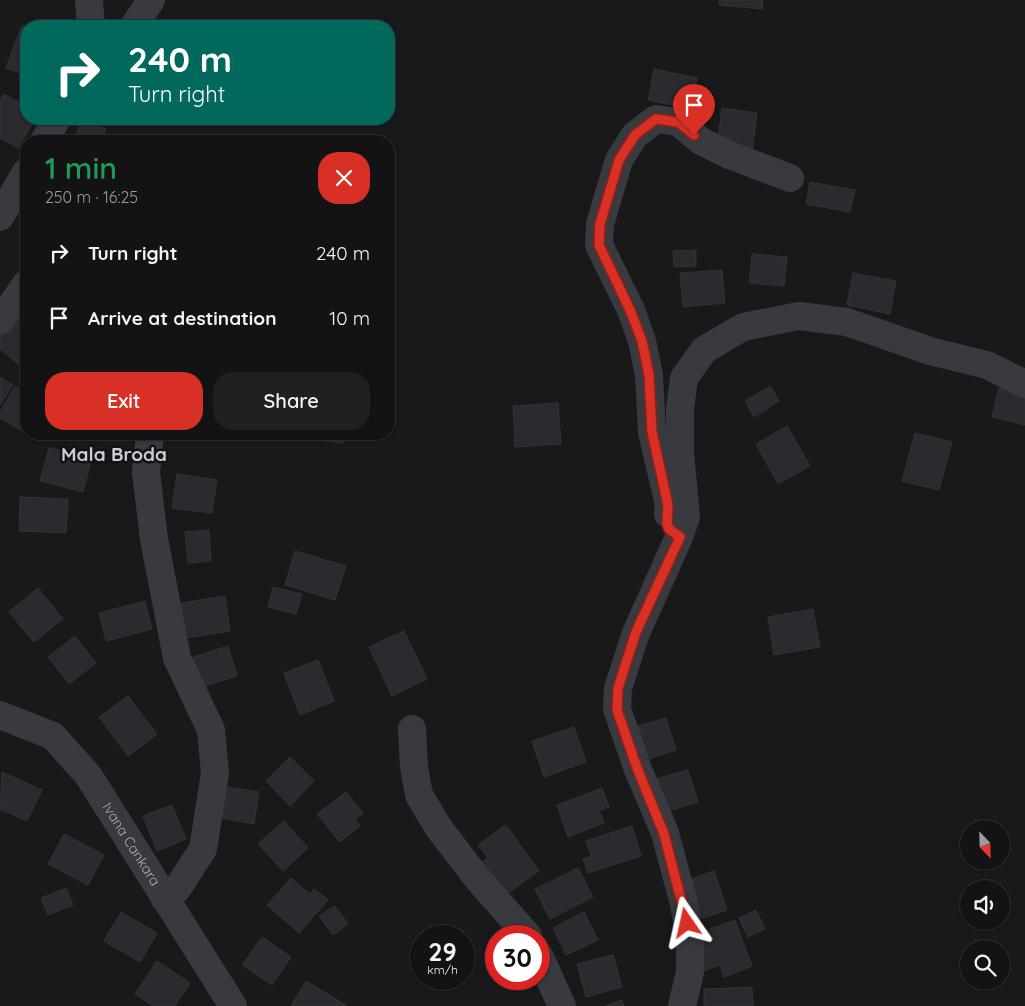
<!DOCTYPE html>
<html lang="en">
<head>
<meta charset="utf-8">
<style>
  body { margin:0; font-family:Quicksand,sans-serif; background:#202022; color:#f1f3f6; height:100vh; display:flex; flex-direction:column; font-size:19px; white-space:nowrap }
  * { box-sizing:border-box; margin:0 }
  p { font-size:16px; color:#9d9ea0 }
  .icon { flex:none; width:28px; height:28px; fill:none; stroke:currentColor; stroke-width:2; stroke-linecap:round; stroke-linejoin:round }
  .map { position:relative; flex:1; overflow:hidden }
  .side { position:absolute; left:20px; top:135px; width:375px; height:305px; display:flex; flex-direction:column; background:#131214; border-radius:20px; box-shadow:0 1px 4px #0004,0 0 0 1px #323234 }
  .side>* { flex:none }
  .hud { position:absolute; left:20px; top:20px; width:375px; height:105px; border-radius:20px; box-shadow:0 1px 4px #0004,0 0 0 1px #323234; background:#00695c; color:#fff; overflow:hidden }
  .needle { width:32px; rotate:157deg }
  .tools { position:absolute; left:960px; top:820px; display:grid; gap:10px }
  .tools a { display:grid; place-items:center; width:50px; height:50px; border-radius:50%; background:#131214; box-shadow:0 1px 4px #0004,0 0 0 1px #323234; font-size:25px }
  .speed { position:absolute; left:410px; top:925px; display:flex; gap:10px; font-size:25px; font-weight:700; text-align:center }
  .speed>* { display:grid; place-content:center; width:65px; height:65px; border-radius:50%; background:#131214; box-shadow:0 1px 4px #0004,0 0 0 1px #323234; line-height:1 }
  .speed small { font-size:12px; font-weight:400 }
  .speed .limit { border:8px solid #d22; background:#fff; color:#111 }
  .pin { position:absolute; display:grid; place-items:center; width:42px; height:42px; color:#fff; margin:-51px -21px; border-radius:50% 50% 50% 0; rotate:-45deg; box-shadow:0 0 5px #0007 }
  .pin .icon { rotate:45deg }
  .me { position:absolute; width:55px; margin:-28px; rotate:349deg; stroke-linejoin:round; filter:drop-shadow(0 0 4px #0008) }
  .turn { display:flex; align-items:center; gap:18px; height:105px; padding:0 25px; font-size:22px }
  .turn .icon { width:65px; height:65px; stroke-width:2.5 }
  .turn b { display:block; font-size:35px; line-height:42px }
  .round { display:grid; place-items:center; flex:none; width:52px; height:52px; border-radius:20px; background:#202022 }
  .head { display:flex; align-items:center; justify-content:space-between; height:85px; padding:0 25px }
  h1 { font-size:30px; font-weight:600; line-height:38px; color:#1e9e55 }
  .button { display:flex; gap:10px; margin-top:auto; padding:10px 25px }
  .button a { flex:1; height:58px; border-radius:20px; background:#d93025; color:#fff; font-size:20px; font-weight:600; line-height:58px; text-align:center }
  .button a+a { background:#202022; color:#f1f3f6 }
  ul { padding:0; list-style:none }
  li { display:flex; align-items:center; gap:15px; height:65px; padding:0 25px }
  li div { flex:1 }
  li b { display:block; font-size:19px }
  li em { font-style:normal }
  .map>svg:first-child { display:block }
  .building { fill:#2b2b2f; stroke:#323237 }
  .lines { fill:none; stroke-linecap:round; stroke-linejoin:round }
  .minor { stroke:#393a40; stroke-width:28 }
  .route-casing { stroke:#8d1f18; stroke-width:12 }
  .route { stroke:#d93025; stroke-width:9 }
  .labels { text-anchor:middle; stroke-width:5; stroke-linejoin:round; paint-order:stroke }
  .street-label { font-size:14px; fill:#aaafbb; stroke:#131316 }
  .district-label { font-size:19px; font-weight:bold; fill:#cbced7; stroke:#131316 }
</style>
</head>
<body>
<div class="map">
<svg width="1025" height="1006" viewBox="0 0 1025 1006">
  <rect width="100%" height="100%" fill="#19181b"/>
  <!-- building -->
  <g class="building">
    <path d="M719 0H763L762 9 719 5Z"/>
    <path d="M22 25 26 27V75L6 68Z"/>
    <path d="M654 69 697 78 691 109 648 100Z"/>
    <path d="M4 94 26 106V119H35L18 148 0 138V100Z"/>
    <path d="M722 108 757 113 752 152 717 147Z"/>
    <path d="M82 120 106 129 102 141H74Z"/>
    <path d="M172 135 183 141H168Z"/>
    <path d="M810 182 855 190 850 212 806 204Z"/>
    <path d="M696 250V266L674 267 673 251Z"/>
    <path d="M752 254 787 257 784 286 749 283Z"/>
    <path d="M722 270 725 303 683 307 680 273Z"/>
    <path d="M853 273 896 281 890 314 847 305Z"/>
    <path d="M18 314 26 321V355L18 364 0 349V334Z"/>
    <path d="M0 377 13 385 0 405Z"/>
    <path d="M15 386 26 393V433L0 418V412Z"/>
    <path d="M770 386 779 401 754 417 745 401Z"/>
    <path d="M999 388 1025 394V425L992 417Z"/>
    <path d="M558 403 561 444 515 447 513 406Z"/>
    <path d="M787 426 810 466 778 484 756 444Z"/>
    <path d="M915 433 952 442 939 490 902 481Z"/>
    <path d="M185 434H200L198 439Z"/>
    <path d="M287 434H344L343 443 286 436Z"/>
    <path d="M49 448 92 458 83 492 40 481Z"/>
    <path d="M177 474 217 480 212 513 172 508Z"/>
    <path d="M20 497 68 499 66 533 19 531Z"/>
    <path d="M209 530 211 561 188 563 185 532Z"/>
    <path d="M295 551 346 566 335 600 285 585Z"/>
    <path d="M273 587 302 594 296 614 268 607Z"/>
    <path d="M38 588 63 619 34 642 9 612Z"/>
    <path d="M225 596 230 631 186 638 181 603Z"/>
    <path d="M145 601 152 629 106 641 99 613Z"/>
    <path d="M813 609 820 647 774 655 768 617Z"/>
    <path d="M404 631 427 679 392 696 369 647Z"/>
    <path d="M75 636 96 663 69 684 48 657Z"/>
    <path d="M228 646 237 676 202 687 193 657Z"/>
    <path d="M318 660 334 701 300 715 284 673Z"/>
    <path d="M128 696 157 734 128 756 99 717Z"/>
    <path d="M666 718 676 750 648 759 638 726Z"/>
    <path d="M574 727 586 762 544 777 532 741Z"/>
    <path d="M290 757 314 781 290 806 266 781Z"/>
    <path d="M688 770 698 802 662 813 652 780Z"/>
    <path d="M2 772 42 790 27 821 0 809Z"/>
    <path d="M221 786 259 792 254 824 215 817Z"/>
    <path d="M602 788 609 807 599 811 604 823 568 837 557 805Z"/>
    <path d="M346 792 363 813 355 820 360 826 340 842 317 814Z"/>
    <path d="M172 805 186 839 157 851 143 816Z"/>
    <path d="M284 821 308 848 283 871 258 844Z"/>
    <path d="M506 825 539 871 501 898 477 866 488 858 478 845Z"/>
    <path d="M632 826 641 856 588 873 583 859 591 856 586 841Z"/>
    <path d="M64 834 104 855 88 885 48 864Z"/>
    <path d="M578 868 593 897 550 919 535 889Z"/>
    <path d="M714 871 727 910 695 921 682 882Z"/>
    <path d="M291 878 310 894 314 889 328 900 299 933 267 905Z"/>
    <path d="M66 888 73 905 48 915 41 898Z"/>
    <path d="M335 906 348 924 333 935 319 916Z"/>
    <path d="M756 910 765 929 748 937 739 918Z"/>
    <path d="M121 912 157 933 140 962 104 941Z"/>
    <path d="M584 912 598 940 566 955 553 928Z"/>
    <path d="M735 920 752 966 724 977 720 965 704 971 691 936Z"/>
    <path d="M262 937 291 957 272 985 242 965Z"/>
    <path d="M613 955 622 987 586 997 577 964Z"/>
    <path d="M157 961 190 983 175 1006H153L135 994Z"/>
    <path d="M306 981 346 1005 345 1006H291Z"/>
    <path d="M752 987 753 1006H704V989Z"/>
    <path d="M622 1000 624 1006H605Z"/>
  </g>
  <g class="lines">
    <!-- minor -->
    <g class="minor">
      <path d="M89 0 91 26"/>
      <path d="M134 26 151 0"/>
      <path d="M44 141 57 119"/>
      <path d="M0 217 26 172"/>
      <path d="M0 321 26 284"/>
      <path d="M150 434 146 472 154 539 177 658 211 730 215 773 203 849 177 889 165 899"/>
      <path d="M668 514 669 505 652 432 649 375 642 341 631 310 599 245 600 224 619 160 635 135 656 119 678 122 701 141 729 155 790 178"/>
      <path id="s1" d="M0 715 53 736 88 775 233 1006"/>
      <path d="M412 729 414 767 419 795 438 827 477 878 528 936"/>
      <path d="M539 955 562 1006"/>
      <path d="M682 1006 690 972V941L684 904 665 833 637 767 617 709 618 688 636 633 679 537 686 517 680 453V409L684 378 704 350 743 327 799 316 847 322 930 351 987 365 1025 384"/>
    </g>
  </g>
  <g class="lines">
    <!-- route casing -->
    <g class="route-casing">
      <path id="route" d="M687 923 664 834 637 768 617 710 618 688 636 632 680 537 669 529 667 524 668 505 652 432 649 375 642 341 630 310 599 245 600 224 619 160 635 135 656 119 678 122 694 135"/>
    </g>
    <!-- route -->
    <use href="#route" class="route"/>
  </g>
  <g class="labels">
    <!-- street labels -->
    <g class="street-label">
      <text dy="5" stroke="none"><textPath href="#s1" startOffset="191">Ivana Cankara</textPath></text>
    </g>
    <!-- district labels -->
    <g class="district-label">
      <text x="114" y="461">Mala Broda</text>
    </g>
  </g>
</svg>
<div class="tools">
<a><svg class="needle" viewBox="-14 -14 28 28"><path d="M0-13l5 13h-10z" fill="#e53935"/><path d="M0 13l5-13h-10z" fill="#9d9ea0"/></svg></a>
<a><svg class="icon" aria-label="sound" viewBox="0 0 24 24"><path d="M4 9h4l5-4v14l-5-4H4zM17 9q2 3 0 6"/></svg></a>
<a><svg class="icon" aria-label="search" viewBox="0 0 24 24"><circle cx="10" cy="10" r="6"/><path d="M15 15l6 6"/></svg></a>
</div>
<div class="speed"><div>29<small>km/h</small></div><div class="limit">30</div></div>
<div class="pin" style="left:694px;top:135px;background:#d93025"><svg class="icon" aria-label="arrive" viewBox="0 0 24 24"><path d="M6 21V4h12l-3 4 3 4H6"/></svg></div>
<svg class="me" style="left:687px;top:923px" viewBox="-20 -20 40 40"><path d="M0-17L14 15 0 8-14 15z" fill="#d93025" stroke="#fff" stroke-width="4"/></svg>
<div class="hud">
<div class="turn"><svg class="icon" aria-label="right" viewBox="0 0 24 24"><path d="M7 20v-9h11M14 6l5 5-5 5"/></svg><div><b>240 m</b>Turn right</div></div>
</div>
<section class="side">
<div class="head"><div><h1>1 min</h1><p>250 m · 16:25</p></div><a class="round" style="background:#d93025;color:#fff"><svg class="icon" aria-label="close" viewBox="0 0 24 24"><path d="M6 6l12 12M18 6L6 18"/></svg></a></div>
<ul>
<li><svg class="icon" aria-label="right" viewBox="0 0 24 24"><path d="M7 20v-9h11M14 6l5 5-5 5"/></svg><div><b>Turn right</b></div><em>240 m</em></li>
<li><svg class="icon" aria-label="arrive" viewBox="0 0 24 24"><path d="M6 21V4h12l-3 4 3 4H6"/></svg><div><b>Arrive at destination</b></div><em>10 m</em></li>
</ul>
<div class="button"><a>Exit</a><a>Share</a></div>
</section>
</div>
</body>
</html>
